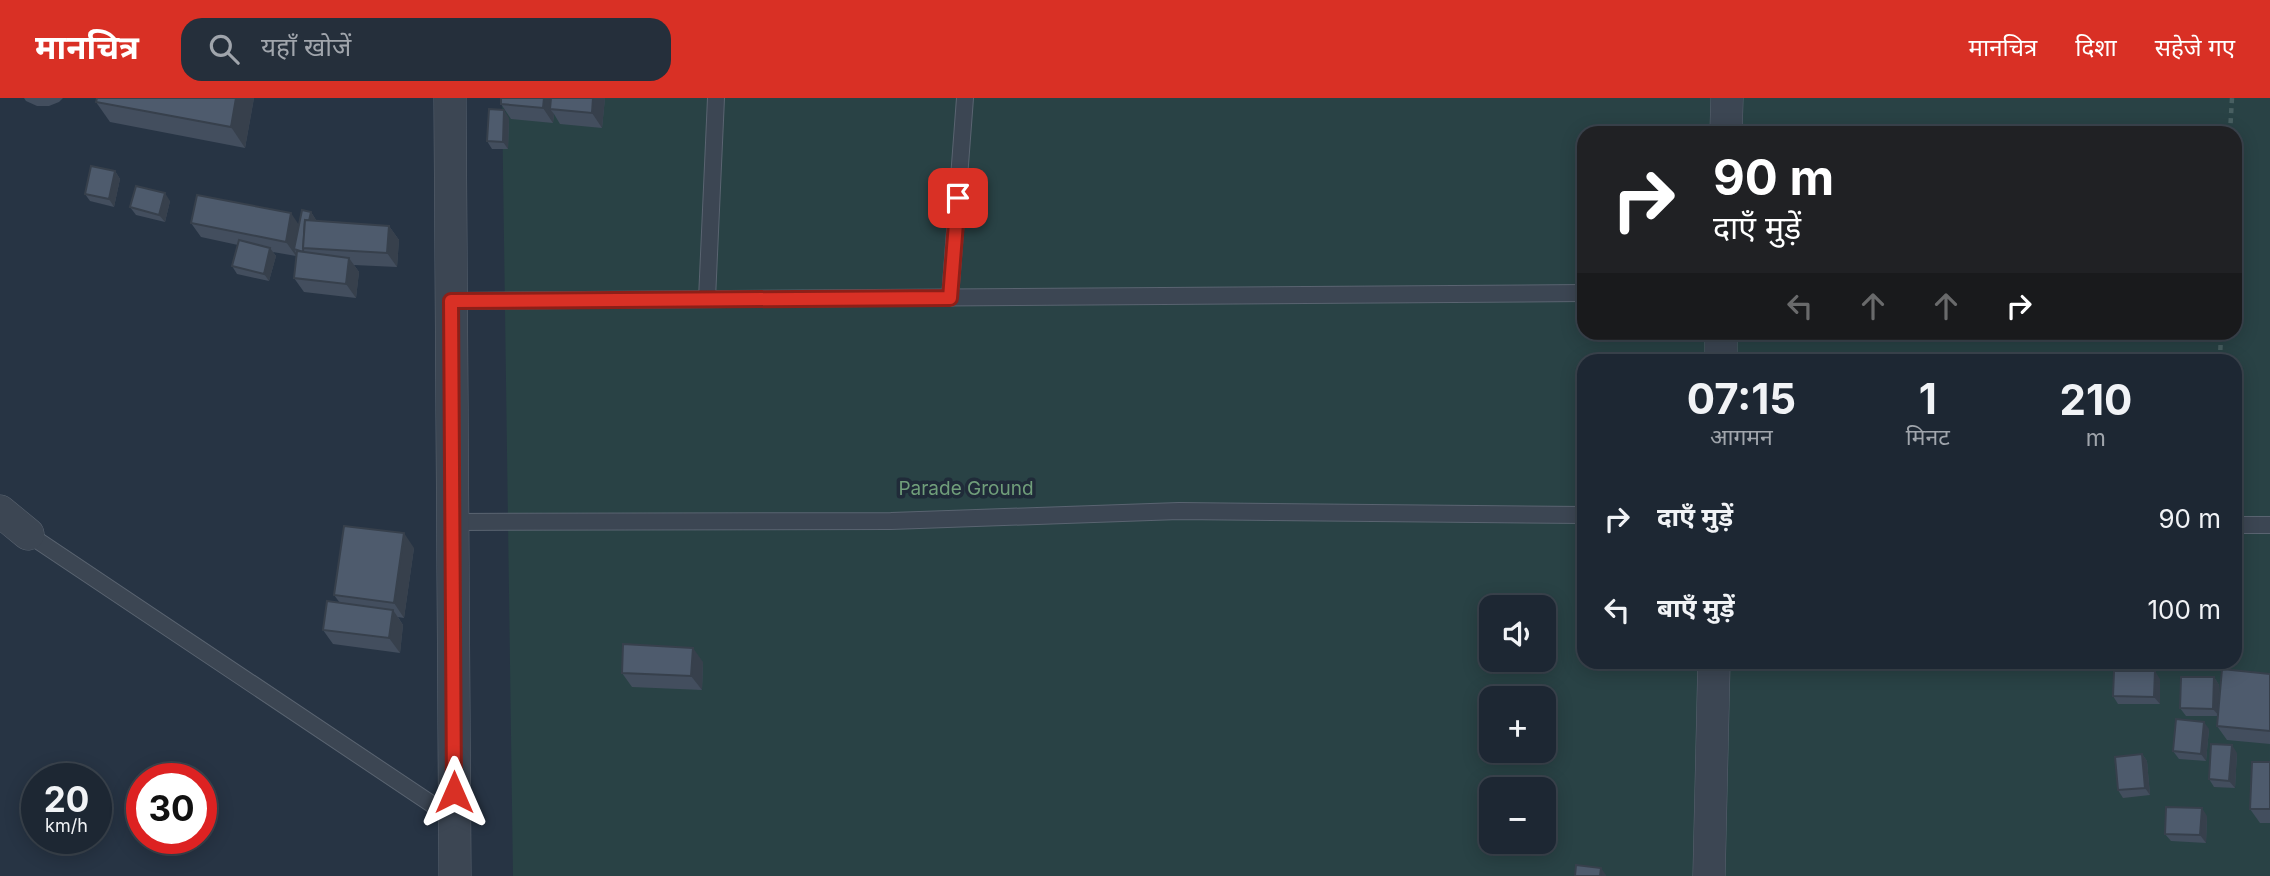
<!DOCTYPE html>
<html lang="hi">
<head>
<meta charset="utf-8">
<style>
  body { margin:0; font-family:Inter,"Noto Sans Devanagari",sans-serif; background:#252f3b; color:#f1f3f6; height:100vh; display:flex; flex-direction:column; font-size:26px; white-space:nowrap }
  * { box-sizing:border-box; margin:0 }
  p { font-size:23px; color:#a0a5ac }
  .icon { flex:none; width:38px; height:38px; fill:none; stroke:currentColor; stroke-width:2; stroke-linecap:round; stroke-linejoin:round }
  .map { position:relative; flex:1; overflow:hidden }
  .sheet { position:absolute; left:1577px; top:256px; width:665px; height:315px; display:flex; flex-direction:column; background:#1d2733; border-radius:21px; box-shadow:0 4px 18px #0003,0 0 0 2px #3b444e }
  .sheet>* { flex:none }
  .hud { position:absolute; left:1577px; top:28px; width:665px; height:214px; border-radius:21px; box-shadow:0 4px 18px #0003,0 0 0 2px #3b444e; background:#202124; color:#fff; overflow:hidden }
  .controls { position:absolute; left:1479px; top:497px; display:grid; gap:14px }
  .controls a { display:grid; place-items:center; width:77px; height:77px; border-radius:14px; background:#1d2733; box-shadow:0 4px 18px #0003,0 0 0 2px #3b444e; font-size:35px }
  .speed { position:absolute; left:21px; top:665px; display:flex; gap:14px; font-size:35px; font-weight:700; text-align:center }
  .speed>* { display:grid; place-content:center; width:91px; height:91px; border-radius:50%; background:#1d2733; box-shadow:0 4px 18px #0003,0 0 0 2px #3b444e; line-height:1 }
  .speed small { font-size:18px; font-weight:400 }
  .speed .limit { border:10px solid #d22; background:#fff; color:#111 }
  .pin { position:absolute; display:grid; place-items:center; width:60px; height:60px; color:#fff; margin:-30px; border-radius:14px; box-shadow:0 4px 10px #0006 }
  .me { position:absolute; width:77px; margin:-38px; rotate:0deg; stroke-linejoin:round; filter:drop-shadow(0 0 5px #0008) }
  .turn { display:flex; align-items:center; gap:24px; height:147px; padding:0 21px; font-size:32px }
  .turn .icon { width:91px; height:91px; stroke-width:2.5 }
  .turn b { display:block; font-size:49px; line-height:60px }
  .lanes { display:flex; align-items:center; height:66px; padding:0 21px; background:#0003; justify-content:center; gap:35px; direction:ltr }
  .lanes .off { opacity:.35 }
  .eta { display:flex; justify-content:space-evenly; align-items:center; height:119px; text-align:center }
  .eta b { font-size:42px; font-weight:700; line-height:49px }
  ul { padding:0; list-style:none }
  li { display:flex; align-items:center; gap:21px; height:91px; padding:0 21px }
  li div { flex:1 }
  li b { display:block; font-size:26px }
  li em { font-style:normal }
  header { display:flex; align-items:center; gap:42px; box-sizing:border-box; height:98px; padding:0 35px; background:#d93025; color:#fff }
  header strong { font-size:33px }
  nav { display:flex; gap:38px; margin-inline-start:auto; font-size:24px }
  .search { width:490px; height:63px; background:#252f3b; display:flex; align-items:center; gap:18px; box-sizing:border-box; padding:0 24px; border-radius:21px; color:#a0a5ac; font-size:26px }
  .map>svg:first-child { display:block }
  .green { fill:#294245; fill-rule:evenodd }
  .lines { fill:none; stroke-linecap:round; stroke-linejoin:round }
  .service-casing { stroke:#5a6471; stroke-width:18 }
  .minor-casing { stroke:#5a6471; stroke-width:33 }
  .path { stroke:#485f61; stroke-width:4.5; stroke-dasharray:5 5; stroke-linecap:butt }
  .service { stroke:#3c4653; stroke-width:16 }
  .minor { stroke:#3c4653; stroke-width:32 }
  .wall { fill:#434e5e }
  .shaded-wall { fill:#37404c }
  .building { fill:#4e5b6d; stroke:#37404c; stroke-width:2 }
  .route-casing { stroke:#8d1f18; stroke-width:18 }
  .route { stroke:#d93025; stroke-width:12 }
  .labels { text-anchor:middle; stroke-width:7; stroke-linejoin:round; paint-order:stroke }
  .park-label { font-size:19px; fill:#709e7a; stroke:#202b39 }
</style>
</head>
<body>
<header>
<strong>मानचित्र</strong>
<div class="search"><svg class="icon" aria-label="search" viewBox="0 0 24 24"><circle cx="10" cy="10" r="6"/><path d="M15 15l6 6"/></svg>यहाँ खोजें</div>
<nav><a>मानचित्र</a><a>दिशा</a><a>सहेजे गए</a></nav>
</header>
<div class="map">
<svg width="2270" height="778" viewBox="0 0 2270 778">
  <rect width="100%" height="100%" fill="#273444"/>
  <!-- green -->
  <path class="green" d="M502 0H2270V778H513ZM1584 35H2235V234H1584ZM1584 262H2235V564H1584ZM1491 509H1544V562H1491ZM1491 600H1544V653H1491ZM1491 691H1544V744H1491Z"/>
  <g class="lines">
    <!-- service casing -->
    <g class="service-casing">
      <g id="service">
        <path d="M950 200 965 0"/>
        <path d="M707 201 716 0"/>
        <path d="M451 203 1584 195"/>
        <path d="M452 424 891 423 1179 413 1584 417"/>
        <path d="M2235 427H2270"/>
        <path d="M28 436 454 721"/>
      </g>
    </g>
    <!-- minor casing -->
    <g class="minor-casing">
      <g id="minor">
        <path d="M450 0 455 778"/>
        <path d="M1726 35 1727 0"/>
        <path d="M1721 262V234"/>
        <path d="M0 413 28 436"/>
        <path d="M1709 778 1714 564"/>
      </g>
    </g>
    <!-- path -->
    <g class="path">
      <path d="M2230 35 2232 0"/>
      <path d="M2220 262 2221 234"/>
    </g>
    <!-- service -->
    <use href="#service" class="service"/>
    <!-- minor -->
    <use href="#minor" class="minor"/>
  </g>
  <!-- wall -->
  <g class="wall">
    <path d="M24 0H63L59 4 49 8H37L26 3Z"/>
    <path d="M97 0H254L245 50 110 24 96 4Z"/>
    <path d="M605 0 602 30 560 26 554 16 553 25 511 21 501 6Z"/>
    <path d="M509 20 508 51H492L487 43Z"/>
    <path d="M115 73 120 81 114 109 90 103 85 96Z"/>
    <path d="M170 103 165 124 136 117 130 109Z"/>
    <path d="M311 114 316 122V123L389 128 399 142 397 169 354 167 359 174 356 200 304 194 294 180 296 158 273 154 276 158 269 183 237 176 232 168 238 147 201 139 191 125 299 126Z"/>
    <path d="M414 450 404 520 398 519 403 527 400 555 333 546 323 532 340 505 334 497Z"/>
    <path d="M703 564 702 592 632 589 622 575Z"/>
    <path d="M2270 576V646L2227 642 2217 628 2218 618H2186L2180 610 2214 579 2219 587V604Z"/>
    <path d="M2160 581V606H2118L2113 598Z"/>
    <path d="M2209 631 2206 663 2179 661 2173 653Z"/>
    <path d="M2237 655 2235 690 2214 689 2209 681Z"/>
    <path d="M2142 656 2147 663 2150 697 2123 700 2118 692Z"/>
    <path d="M2270 664V725H2260L2250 711Z"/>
    <path d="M2207 718 2206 745 2171 743 2165 736Z"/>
  </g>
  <!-- shaded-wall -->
  <g class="shaded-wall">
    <path d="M236 0H254L245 50 231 29Z"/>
    <path d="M544 0H555L550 11 554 16 553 25 543 10Z"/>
    <path d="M593 0H605L602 30 592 15Z"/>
    <path d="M504 12 509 20 508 51 503 44Z"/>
    <path d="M115 73 120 81 114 109 109 101Z"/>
    <path d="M165 95 170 103 165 124 159 117Z"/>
    <path d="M311 114 316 122 311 150H304Z"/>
    <path d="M291 115 301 130 294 151 296 155V158L286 144Z"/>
    <path d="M389 128 399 142 397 169 387 155Z"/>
    <path d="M270 150 276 158 269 183 264 176Z"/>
    <path d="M349 160 359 174 356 200 346 186Z"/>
    <path d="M404 435 414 450 404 520 394 505Z"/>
    <path d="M393 512 403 527 400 555 389 540Z"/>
    <path d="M693 550 703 564 702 592 691 578Z"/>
    <path d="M2155 573 2160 581V606L2154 599Z"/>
    <path d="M2214 579 2219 587V618L2213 611Z"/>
    <path d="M2204 624 2209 631 2206 663 2201 656Z"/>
    <path d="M2232 647 2237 655 2235 690 2229 683Z"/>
    <path d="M2142 656 2147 663 2150 697 2145 690Z"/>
    <path d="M2202 710 2207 718 2206 745 2200 737Z"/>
    <path d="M1601 770 1606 777V778H1600Z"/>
  </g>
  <!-- building -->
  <g class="building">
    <path d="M97 0H236L231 29 96 4Z"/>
    <path d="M501 0H544L543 10 501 6Z"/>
    <path d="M551 0H593L592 15 550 11Z"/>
    <path d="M489 11 504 12 503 44 487 43Z"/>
    <path d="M91 68 115 73 109 101 85 96Z"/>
    <path d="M136 88 165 95 159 117 130 109Z"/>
    <path d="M197 97 291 115 286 144 191 125Z"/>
    <path d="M302 112 311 114 309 123 305 122 303 154 294 151Z"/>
    <path d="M305 122 389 128 387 155 303 150Z"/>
    <path d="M239 142 270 150 264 176 232 168Z"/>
    <path d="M297 153 349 160 346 186 294 180Z"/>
    <path d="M344 428 404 435 394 505 334 497Z"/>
    <path d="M327 503 393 512 389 540 323 532Z"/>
    <path d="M623 546 693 550 691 578 622 575Z"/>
    <path d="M2222 571 2270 576V633L2217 628Z"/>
    <path d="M2114 573H2155L2154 599 2113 598Z"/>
    <path d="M2181 579H2214L2213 611 2180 610Z"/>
    <path d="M2176 621 2204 624 2201 656 2173 653Z"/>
    <path d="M2211 646 2232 647 2229 683 2209 681Z"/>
    <path d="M2142 656 2145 690 2118 692 2115 659Z"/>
    <path d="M2252 664H2270V711H2250Z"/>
    <path d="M2166 709 2202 710 2200 737 2165 736Z"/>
    <path d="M1576 767 1601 770 1600 778H1575Z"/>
  </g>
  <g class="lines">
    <!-- route casing -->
    <g class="route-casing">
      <path id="route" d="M454 694 451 203 950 200 958 100"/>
    </g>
    <!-- route -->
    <use href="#route" class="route"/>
  </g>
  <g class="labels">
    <!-- park labels -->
    <g class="park-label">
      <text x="966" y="397">Parade Ground</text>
    </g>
  </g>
</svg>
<div class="controls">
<a><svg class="icon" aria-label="sound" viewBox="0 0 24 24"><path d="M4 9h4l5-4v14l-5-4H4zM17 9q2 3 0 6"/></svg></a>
<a>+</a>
<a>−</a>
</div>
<div class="speed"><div>20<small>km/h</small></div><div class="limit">30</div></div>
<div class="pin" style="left:958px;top:100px;background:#d93025"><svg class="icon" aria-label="arrive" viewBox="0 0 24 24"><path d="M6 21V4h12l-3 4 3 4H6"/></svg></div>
<svg class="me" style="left:454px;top:694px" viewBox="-20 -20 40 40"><path d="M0-17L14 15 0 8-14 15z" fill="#d93025" stroke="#fff" stroke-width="4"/></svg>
<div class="hud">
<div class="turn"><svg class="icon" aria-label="right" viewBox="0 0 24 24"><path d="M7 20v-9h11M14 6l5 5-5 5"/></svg><div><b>90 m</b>दाएँ मुड़ें</div></div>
<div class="lanes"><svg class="icon off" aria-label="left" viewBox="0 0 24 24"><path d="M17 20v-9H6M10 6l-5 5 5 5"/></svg><svg class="icon off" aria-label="ahead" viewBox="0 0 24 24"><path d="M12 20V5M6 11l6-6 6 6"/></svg><svg class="icon off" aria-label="ahead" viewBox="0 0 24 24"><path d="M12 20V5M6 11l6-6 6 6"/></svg><svg class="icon" aria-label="right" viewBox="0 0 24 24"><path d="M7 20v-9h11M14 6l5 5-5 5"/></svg></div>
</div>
<section class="sheet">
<div class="eta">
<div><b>07:15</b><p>आगमन</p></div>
<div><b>1</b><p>मिनट</p></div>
<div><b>210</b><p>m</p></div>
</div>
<ul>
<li><svg class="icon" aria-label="right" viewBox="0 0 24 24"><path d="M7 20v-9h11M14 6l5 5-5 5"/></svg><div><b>दाएँ मुड़ें</b></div><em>90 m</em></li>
<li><svg class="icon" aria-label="left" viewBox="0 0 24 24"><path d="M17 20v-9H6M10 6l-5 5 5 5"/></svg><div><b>बाएँ मुड़ें</b></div><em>100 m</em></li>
</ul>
</section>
</div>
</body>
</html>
